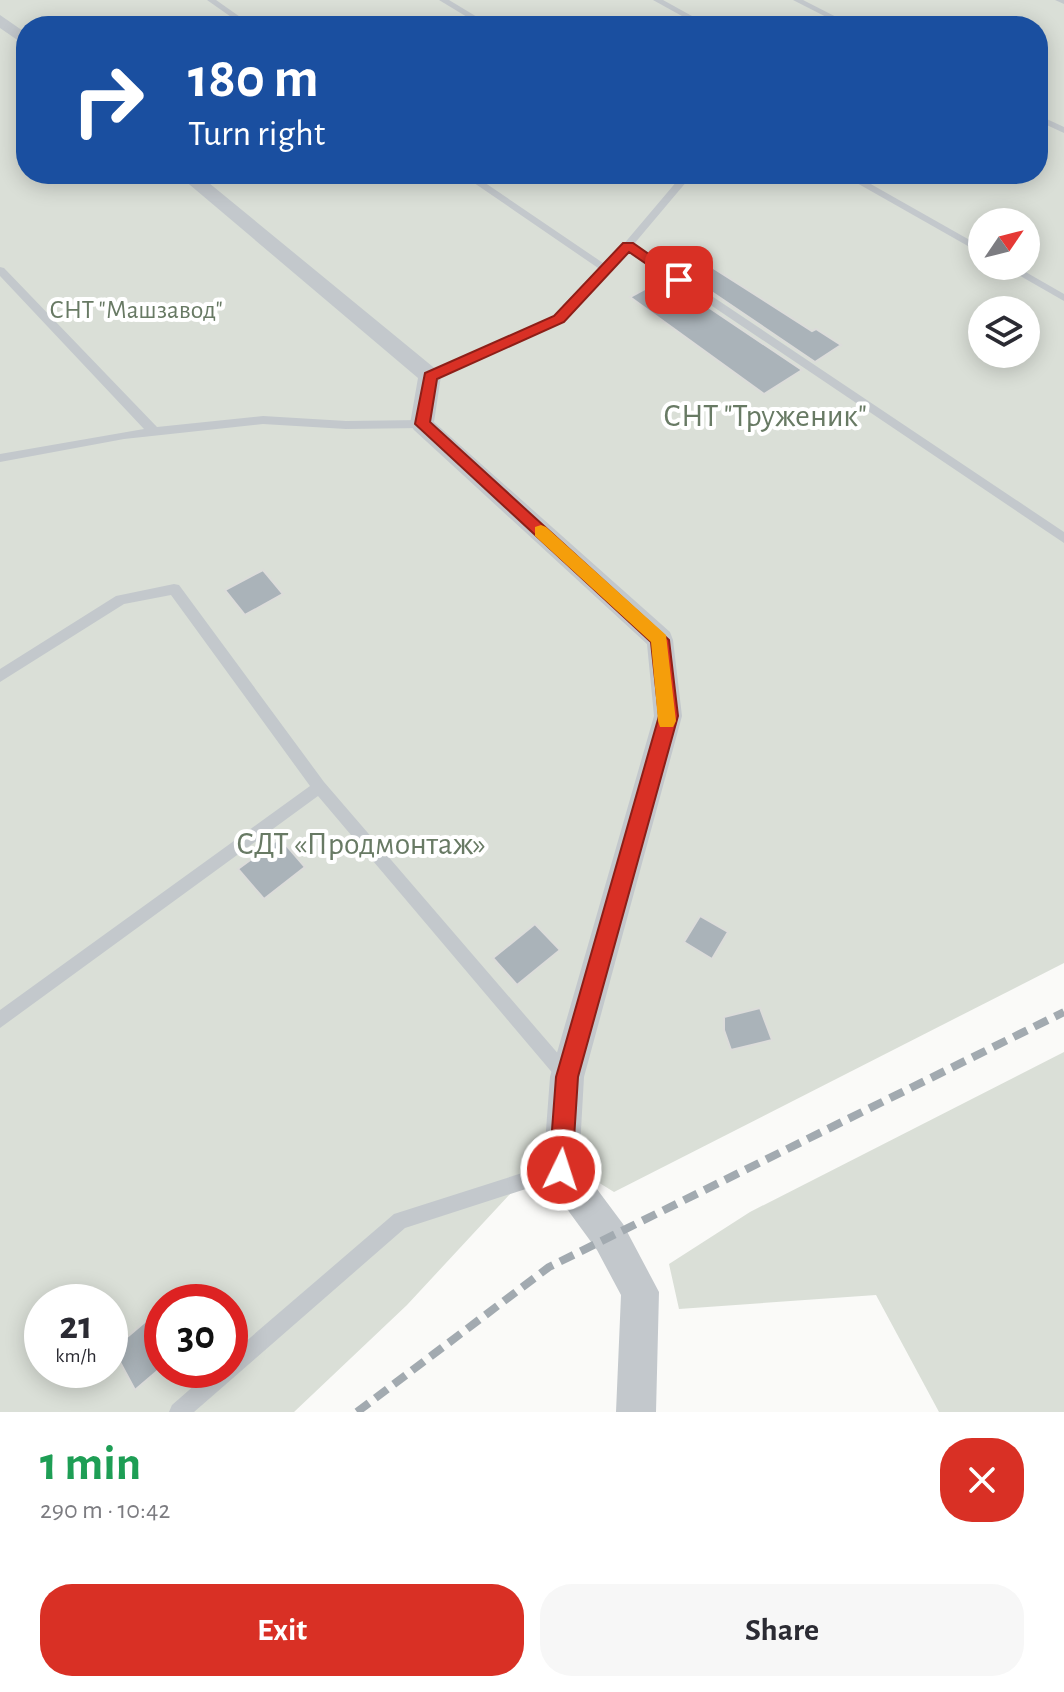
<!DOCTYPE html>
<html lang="en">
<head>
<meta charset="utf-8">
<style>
  body { margin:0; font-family:"Alegreya Sans",sans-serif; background:#f7f7f7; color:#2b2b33; height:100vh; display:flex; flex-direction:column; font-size:30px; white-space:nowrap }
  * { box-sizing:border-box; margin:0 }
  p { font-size:26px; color:#7c7c81 }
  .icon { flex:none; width:44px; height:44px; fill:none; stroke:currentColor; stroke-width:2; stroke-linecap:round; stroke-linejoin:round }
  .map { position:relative; height:1412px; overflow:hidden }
  .details { display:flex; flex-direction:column; background:#fff; flex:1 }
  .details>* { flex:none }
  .hud { position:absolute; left:16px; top:16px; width:1032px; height:168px; border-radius:32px; box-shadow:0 4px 20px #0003; background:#1a4fa0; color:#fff; overflow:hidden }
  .needle { width:52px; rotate:55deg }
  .controls { position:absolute; left:968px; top:208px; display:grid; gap:16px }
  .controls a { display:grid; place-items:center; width:72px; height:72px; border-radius:50%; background:#fff; box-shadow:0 4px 20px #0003; font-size:40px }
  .speed { position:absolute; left:24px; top:1284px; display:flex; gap:16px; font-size:40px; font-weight:700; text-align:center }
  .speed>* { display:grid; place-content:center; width:104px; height:104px; border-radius:50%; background:#fff; box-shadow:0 4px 20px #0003; line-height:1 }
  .speed small { font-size:20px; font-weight:400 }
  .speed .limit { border:12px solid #d22; background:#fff; color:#111 }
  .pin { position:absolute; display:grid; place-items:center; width:68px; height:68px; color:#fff; margin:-34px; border-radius:16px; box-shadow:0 4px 12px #0006 }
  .me { position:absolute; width:88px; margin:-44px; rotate:4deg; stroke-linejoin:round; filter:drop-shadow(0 0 6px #0008) }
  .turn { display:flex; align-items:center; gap:28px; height:168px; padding:0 40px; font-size:36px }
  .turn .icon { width:104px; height:104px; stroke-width:2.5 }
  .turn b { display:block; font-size:56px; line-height:68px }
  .round { display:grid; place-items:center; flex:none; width:84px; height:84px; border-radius:32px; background:#f7f7f7 }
  .summary { display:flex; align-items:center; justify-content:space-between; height:136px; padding:0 40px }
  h1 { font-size:48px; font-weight:700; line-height:60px; color:#1e9e55 }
  .button { display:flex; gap:16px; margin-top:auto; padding:16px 40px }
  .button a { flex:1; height:92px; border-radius:32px; background:#d93025; color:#fff; font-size:32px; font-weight:700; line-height:92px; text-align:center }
  .button a+a { background:#f7f7f7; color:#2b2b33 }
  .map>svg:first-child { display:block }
  .green { fill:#dadfd7; fill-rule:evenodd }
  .building { fill:#aab3b9; stroke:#dcdcda; stroke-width:2 }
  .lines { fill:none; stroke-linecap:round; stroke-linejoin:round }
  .service { fill:#c3c8cc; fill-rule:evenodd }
  .minor { fill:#c3c8cc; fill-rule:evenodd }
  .rail { stroke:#a2aab0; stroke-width:8; stroke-dasharray:15 8; stroke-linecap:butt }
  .route { fill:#d93025; stroke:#8d1f18; stroke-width:2 }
  .slow { fill:#f59e0b }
  .labels { text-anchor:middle; stroke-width:8; stroke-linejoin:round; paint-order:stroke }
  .far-park-label { font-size:26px; fill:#687a64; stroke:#fff }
  .park-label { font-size:32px; fill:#687a64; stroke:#fff }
</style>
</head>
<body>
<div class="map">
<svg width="1064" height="1412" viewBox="0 0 1064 1412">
  <rect width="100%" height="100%" fill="#fafaf8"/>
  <!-- green -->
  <g class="green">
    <path d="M0 0H1064V963L614 1192 549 1152 407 1305 294 1412H0ZM26 26H1038V174H26ZM982 222H1026V266H982ZM982 310H1026V354H982ZM42 1302H110V1370H42ZM162 1302H230V1370H162Z"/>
    <path d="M1064 1052V1412H939L876 1295 679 1309 669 1264 750 1212Z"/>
  </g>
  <!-- building -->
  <g class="building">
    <path d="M699 259 812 331 816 329 841 345 815 362 679 270Z"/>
    <path d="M665 278 802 370 764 394 630 297Z"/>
    <path d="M263 570 283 594 245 615 225 590Z"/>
    <path d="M280 838 305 867 264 899 238 869Z"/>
    <path d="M700 916 728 932 712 959 684 942Z"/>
    <path d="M535 924 560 950 517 985 493 958Z"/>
    <path d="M760 1008 772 1040 731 1050 724 1030V1017Z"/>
    <path d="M152 1316 162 1333V1367L135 1390 113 1349Z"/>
  </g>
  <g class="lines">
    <!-- service -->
    <g class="service">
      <path d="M207 0H216L253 26H244Z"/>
      <path d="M439 0H449L492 26H482Z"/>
      <path d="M653 0H663L710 26H700Z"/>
      <path d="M793 0H803L854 26H844Z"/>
      <path d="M1055 0H1064V4Z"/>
      <path d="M1038 115 1064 127V133L1038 121Z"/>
      <path d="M461 174H472L606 265 683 174H693L634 244 1064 532V543L629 250 563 321 434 379H426V373L555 317 601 270Z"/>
      <path d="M841 174H853L982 247V254Z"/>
      <path d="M1003 266H1015L1064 294V301Z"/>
      <path d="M0 267 4 268 157 427 263 416 346 421 422 420 428 424 422 428 346 429 263 424 124 439 0 462V454L144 429 0 276Z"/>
      <path d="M174 584 179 585 324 782 573 1071 576 1077 573 1083 567 1086 561 1083 318 796 0 1028V1010L310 786 171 595 124 604 0 682V669L116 596Z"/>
      <path d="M560 1161 566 1164 569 1170 566 1176 405 1228 194 1412H169L172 1405 212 1370H230V1355L394 1214Z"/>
    </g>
    <!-- minor -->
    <g class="minor">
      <path d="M0 15 26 33V46L0 28Z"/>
      <path d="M177 174H198L438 371 441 376 434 422 670 632 673 640 682 716 584 1077 579 1165 623 1224 659 1292 656 1412H616L621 1295 597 1250 548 1183 543 1170 550 1077 654 716 647 644 414 430 410 424 418 378Z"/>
    </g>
    <!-- rail -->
    <path class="rail" d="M357 1412 549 1267 1064 1012"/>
  </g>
  <!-- route -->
  <path class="route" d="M623 243H633L686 280 674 283 629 252 564 322 437 379 430 422 669 640 678 716 578 1077 572 1170 569 1178 561 1182 552 1178 549 1170 556 1077 659 716 651 642 415 424 425 373 554 316Z"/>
  <!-- slow -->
  <path class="slow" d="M541 525 546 527 666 635 676 721 673 727H660L658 721 651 642 535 536V527Z"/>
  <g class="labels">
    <!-- far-park labels -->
    <g class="far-park-label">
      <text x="136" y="318">СНТ "Машзавод"</text>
    </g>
    <!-- park labels -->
    <g class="park-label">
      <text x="765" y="426">СНТ "Труженик"</text>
      <text x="361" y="854">СДТ «Продмонтаж»</text>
    </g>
  </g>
</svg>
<div class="controls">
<a><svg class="needle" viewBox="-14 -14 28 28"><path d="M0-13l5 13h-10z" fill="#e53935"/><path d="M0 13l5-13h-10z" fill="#7c7c81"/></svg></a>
<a><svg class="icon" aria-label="layers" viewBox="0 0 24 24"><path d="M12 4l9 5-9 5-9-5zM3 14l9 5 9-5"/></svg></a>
</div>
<div class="speed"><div>21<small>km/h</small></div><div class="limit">30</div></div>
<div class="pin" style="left:679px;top:280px;background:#d93025"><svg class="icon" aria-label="arrive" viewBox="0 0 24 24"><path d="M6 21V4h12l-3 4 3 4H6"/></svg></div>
<svg class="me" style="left:561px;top:1170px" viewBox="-20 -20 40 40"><circle r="17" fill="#d93025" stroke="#fff" stroke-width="3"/><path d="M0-11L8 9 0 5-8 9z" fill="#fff"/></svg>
<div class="hud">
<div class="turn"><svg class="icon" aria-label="right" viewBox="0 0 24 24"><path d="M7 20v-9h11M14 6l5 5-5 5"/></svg><div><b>180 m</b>Turn right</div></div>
</div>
</div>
<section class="details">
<div class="summary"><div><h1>1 min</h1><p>290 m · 10:42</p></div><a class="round" style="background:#d93025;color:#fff"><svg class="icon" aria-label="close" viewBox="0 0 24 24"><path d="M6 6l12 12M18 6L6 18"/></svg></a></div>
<div class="button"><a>Exit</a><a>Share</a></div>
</section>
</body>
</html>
